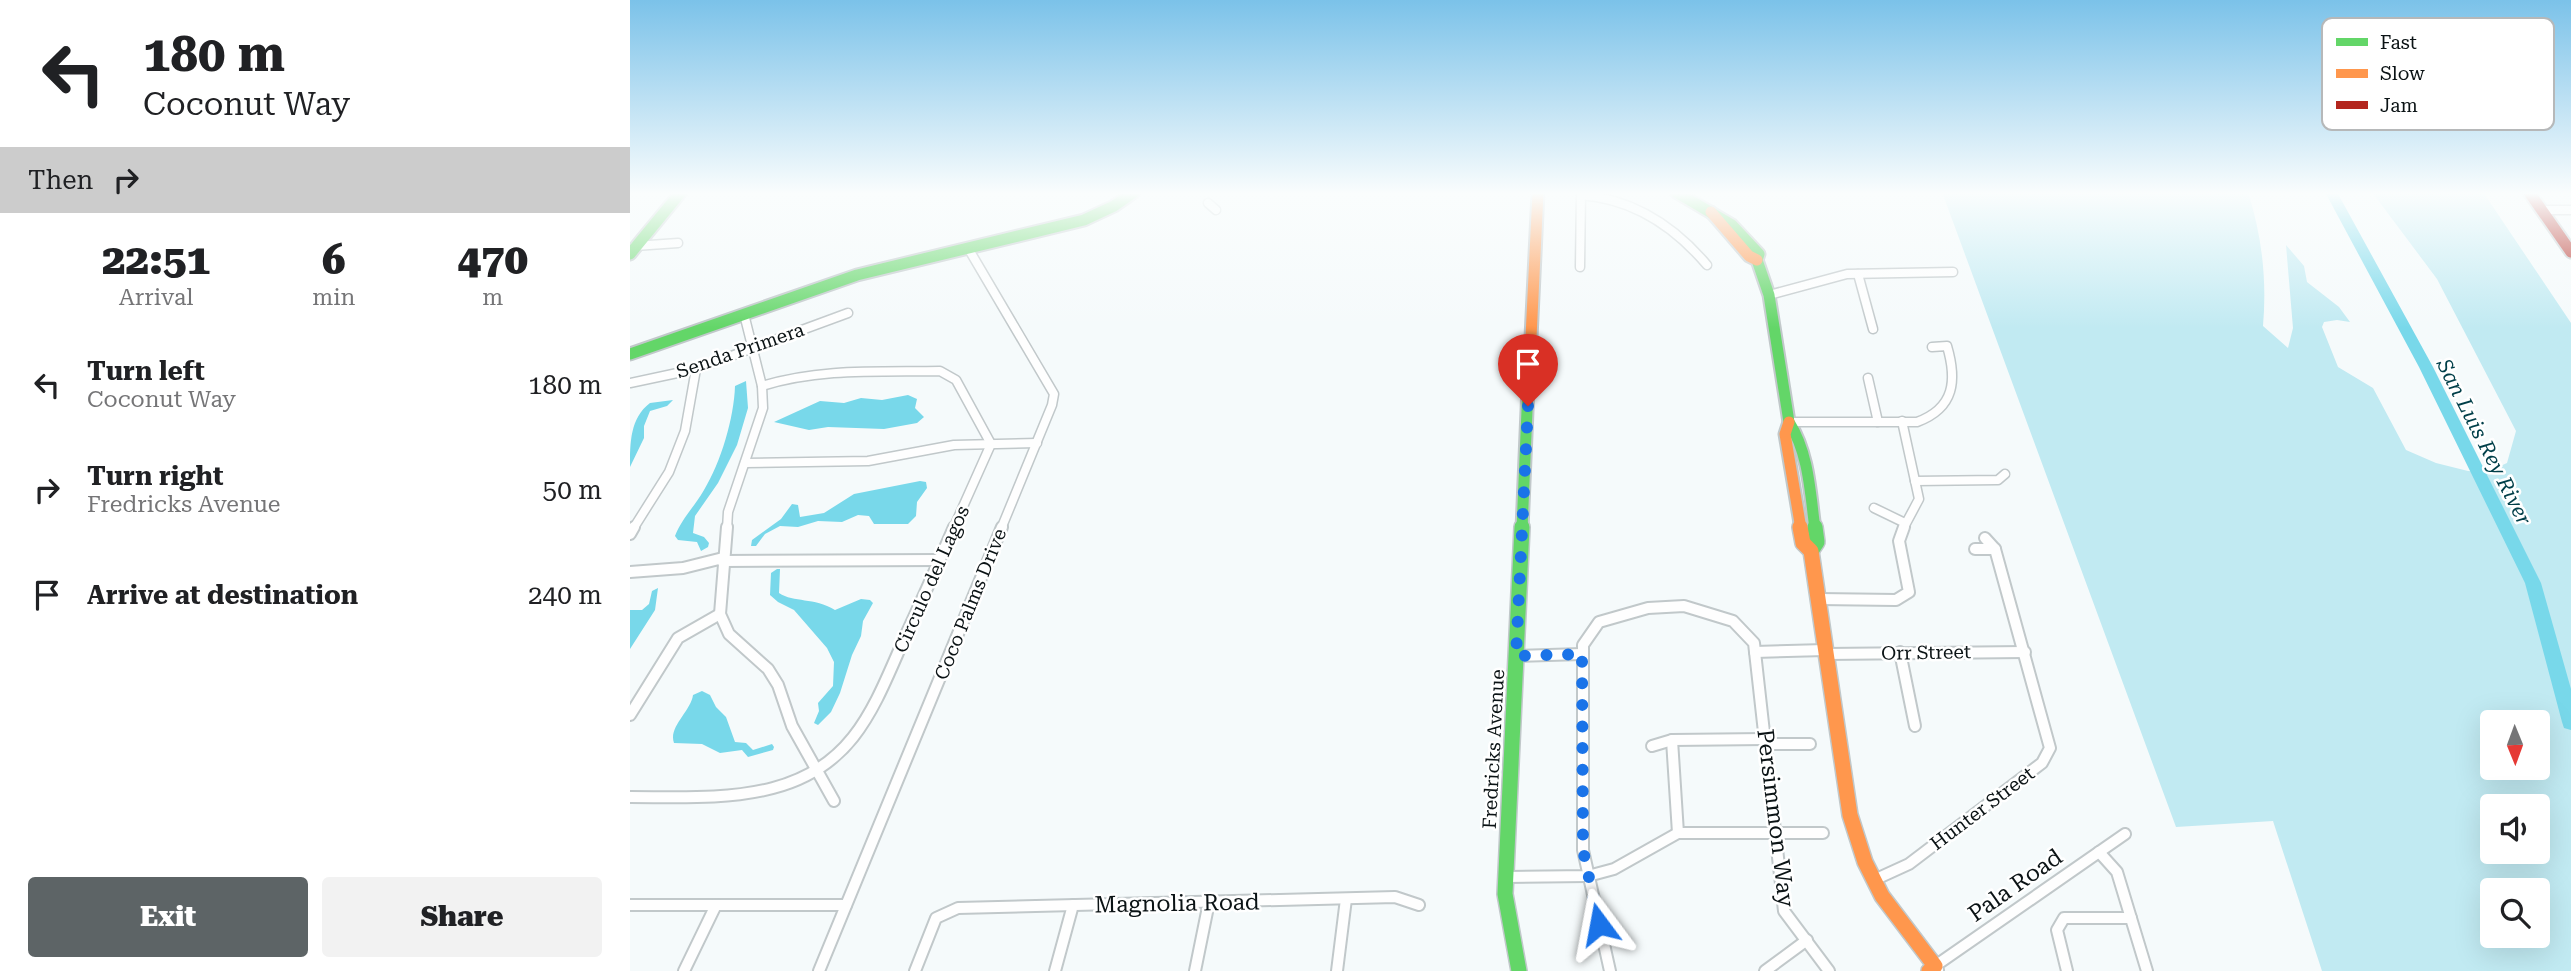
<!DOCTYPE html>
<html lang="en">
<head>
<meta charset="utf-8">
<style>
  body { margin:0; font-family:"Roboto Serif",serif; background:#f2f2f2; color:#202124; height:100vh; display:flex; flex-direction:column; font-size:26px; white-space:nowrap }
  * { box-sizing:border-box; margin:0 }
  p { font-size:23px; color:#757577 }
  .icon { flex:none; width:38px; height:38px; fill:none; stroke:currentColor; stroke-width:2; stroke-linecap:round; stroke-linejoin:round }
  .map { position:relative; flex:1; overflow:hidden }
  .drawer { display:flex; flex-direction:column; background:#fff; width:630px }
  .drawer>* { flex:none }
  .hud { background:#fff; color:#202124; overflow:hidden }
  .needle { width:46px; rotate:179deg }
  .buttons { position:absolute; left:1850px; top:710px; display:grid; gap:14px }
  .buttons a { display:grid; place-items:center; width:70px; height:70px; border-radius:7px; background:#fff; box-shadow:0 7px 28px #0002; font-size:35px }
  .pin { position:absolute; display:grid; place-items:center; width:60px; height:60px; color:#fff; margin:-72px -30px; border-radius:50% 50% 50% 0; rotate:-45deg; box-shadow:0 0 7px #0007 }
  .pin .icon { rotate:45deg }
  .me { position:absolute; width:77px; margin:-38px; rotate:347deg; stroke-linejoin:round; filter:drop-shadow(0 0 5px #0008) }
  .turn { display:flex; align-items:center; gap:24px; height:147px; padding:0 28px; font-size:32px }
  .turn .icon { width:91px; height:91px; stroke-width:2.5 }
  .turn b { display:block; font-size:49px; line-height:60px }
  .then { display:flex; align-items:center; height:66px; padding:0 28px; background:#0003; gap:14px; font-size:26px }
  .eta { display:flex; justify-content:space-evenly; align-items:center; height:119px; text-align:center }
  .eta b { font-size:42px; font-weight:800; line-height:49px }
  .action { display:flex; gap:14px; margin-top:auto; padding:14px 28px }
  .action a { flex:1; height:80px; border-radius:7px; background:#5d6466; color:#fff; font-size:28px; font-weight:800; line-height:80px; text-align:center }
  .action a+a { background:#f2f2f2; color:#202124 }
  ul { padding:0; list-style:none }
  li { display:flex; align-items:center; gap:21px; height:105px; padding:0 28px }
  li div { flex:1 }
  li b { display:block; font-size:26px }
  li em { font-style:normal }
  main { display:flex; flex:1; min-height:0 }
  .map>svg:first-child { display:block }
  .green { fill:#c1eaf2; fill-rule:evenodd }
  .water { fill:#78d8ea }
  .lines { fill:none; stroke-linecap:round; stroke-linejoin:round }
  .river { fill:#78d8ea; fill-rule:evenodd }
  .street-far1-casing { stroke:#c1c8ca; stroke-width:11 }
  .street-casing { stroke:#c1c8ca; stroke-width:14 }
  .fast-far1-casing { stroke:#c1c8ca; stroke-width:15 }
  .fast-casing { stroke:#c1c8ca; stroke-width:18 }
  .slow-far1-casing { stroke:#c1c8ca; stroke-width:15 }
  .slow-casing { stroke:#c1c8ca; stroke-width:18 }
  .jam-casing { stroke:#c1c8ca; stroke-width:15 }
  .street-far1 { stroke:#fefefe; stroke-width:8 }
  .street { stroke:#fefefe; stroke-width:10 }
  .fast-far1 { stroke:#63d668; stroke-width:11 }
  .fast { stroke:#63d668; stroke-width:15 }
  .slow-far1 { stroke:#ff974d; stroke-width:11 }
  .slow { stroke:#ff974d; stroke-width:15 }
  .jam { stroke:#b3261e; stroke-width:11 }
  .route { stroke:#1a73e8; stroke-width:12; stroke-dasharray:0 21.6 }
  .labels { text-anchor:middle; stroke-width:5; stroke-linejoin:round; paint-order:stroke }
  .street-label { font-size:19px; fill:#0b1315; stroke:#fff }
  .water-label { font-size:21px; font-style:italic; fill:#003f49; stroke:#fff }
  .near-street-label { font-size:23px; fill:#0b1315; stroke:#fff }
  .key { fill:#fff; stroke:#b6b8b9; stroke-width:2 }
  .key-label { font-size:19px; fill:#0b1315 }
</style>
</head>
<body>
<main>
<section class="drawer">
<div class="hud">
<div class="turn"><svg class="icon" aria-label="left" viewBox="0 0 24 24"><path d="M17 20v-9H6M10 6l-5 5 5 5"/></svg><div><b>180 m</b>Coconut Way</div></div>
<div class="then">Then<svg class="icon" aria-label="right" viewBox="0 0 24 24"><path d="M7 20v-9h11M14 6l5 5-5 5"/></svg></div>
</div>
<div class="eta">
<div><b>22:51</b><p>Arrival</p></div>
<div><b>6</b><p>min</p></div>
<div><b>470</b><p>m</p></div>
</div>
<ul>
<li><svg class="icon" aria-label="left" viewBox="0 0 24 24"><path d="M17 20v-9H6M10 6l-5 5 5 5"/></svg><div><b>Turn left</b><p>Coconut Way</p></div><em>180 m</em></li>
<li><svg class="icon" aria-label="right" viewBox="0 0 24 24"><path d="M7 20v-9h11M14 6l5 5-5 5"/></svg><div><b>Turn right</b><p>Fredricks Avenue</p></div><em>50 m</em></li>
<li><svg class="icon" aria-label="arrive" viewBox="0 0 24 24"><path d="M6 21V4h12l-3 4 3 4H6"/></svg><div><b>Arrive at destination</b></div><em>240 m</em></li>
</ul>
<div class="action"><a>Exit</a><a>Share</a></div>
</section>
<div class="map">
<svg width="1941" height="971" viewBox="0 0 1941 971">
  <rect width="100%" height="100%" fill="#f5fafb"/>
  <!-- green -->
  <path class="green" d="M1312 192H1618C1632 236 1637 280 1633 326L1658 348 1663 328 1656 245 1674 266 1677 282 1709 307 1720 322 1707 320 1694 322 1692 327 1708 367 1743 388 1776 450 1806 463 1838 471 1857 472 1877 463 1886 431 1807 279 1742 192H1853L1941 323V971H1692L1643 821 1546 827ZM1862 723H1908V768H1862ZM1862 807H1908V852H1862ZM1862 891H1908V936H1862Z"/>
  <!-- water -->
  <g class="water">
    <path d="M116 381 118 408 107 445 88 483 65 516 63 533 74 537 79 543 78 547 71 551 67 542 48 540 45 536C52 518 65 506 74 490 91 462 104 418 105 386Z"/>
    <path d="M278 395 287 399 285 408 294 417 287 423 254 429 198 427 179 430 144 422 190 401 214 403 231 398 252 400Z"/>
    <path d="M43 400 37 406 20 411 14 426V438L0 467C0 443 0 418 20 403Z"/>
    <path d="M290 481 296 482 297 488 287 502 286 516 278 524H244L239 516 228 515 212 522 188 521 168 527 150 526 135 534 126 546H121L122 540 151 519 162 504 168 505 170 517 194 513 224 494Z"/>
    <path d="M147 569H150L149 593C164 603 184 597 205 610L231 599 240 600 243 603 233 621 231 636 222 655 210 693 201 712 188 725 184 723 189 711 188 703 203 686 204 662 197 648 164 610 148 602 140 595 141 573Z"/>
    <path d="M28 588 25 610 0 649V610H12L19 604 22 591Z"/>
    <path d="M72 691 80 695 86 707 96 717 105 742 116 743 123 750 142 744 144 747 143 750 118 757 112 750 90 753 72 744 44 743C38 727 61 711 63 695Z"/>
  </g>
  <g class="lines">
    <!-- river -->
    <path class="river" d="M1695 192H1707L1803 367 1911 583 1941 689V730L1934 728 1932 722 1895 583 1789 367Z"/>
    <!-- street-far1 casing -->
    <g class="street-far1-casing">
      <g id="street-far1">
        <path d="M951 195C1003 199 1044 226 1077 265"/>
        <path d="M578 203 586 210"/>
        <path d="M1912 210H1941"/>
        <path d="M5 246 48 243"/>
        <path d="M338 248 424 394 422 405 371 529"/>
        <path d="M950 267 951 192"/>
        <path d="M1228 274 1243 329"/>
        <path d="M1139 295 1217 274 1323 272"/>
        <path d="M1238 378 1248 422"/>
        <path d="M0 383 66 369 218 313"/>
        <path d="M132 386C190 368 249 372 310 371L326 380 361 444 323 529"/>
        <path d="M1272 421 1289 499 1273 529"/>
        <path d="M1159 422H1287C1325 408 1327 380 1317 346L1302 347"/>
        <path d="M115 463 238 461 324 445 407 443"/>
        <path d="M1285 481 1368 480 1375 474"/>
        <path d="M1244 508 1275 523"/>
        <path d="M3 529 39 472 55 431 66 369"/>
        <path d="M97 529 98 512 133 408 132 386 114 314"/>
      </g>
    </g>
    <!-- street casing -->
    <g class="street-casing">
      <g id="street">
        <path d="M97 527 90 614 99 634 138 669 148 685 162 726 204 801"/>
        <path d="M0 534 4 527"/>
        <path d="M1345 549H1365"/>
        <path d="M92 561 309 560"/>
        <path d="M0 572 53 568 93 558"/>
        <path d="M1189 599 1266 600 1279 592 1269 541 1274 527"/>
        <path d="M1125 652 1195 650"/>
        <path d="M1270 652 1285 726"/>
        <path d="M1196 654 1395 652"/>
        <path d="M886 656 952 654"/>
        <path d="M0 715 48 638 90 614"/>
        <path d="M1042 740 1048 833"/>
        <path d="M1135 744H1180"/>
        <path d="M1022 746 1042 740 1135 739"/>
        <path d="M0 797C47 797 97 800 143 788 224 767 244 707 274 639 291 602 308 564 324 527"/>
        <path d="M1469 852 1487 872 1517 971"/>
        <path d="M876 877 958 876 984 869 1048 833H1193"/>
        <path d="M1244 880 1279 864 1412 763 1420 748 1365 549 1355 538"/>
        <path d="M0 905H216"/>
        <path d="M1308 970 1305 966 1495 834"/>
        <path d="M54 971 86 905"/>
        <path d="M189 971 372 527"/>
        <path d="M285 971 306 918 328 908 765 897 789 905"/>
        <path d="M425 971 443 905"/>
        <path d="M565 971 579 902"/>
        <path d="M707 971 716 899"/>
        <path d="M980 971 953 850V645L969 622 1018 608 1054 606 1103 621 1124 643 1154 911 1199 971"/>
        <path d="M1135 971 1177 940"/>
        <path d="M1437 971 1427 930 1434 918H1501"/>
      </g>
    </g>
    <!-- fast-far1 casing -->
    <g class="fast-far1-casing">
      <g id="fast-far1">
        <path d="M1046 192 1102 225 1129 254 1127 260 1139 295 1159 422C1179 454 1180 492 1185 529"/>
        <path d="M0 254 51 192"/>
        <path d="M0 354 227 275 454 220 484 206 504 192"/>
        <path d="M892 529 898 387"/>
      </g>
    </g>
    <!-- fast casing -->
    <g class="fast-casing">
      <g id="fast">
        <path d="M1181 551 1187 542 1185 527"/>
        <path d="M889 971 875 894 892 527"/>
      </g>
    </g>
    <!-- slow-far1 casing -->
    <g class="slow-far1-casing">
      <g id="slow-far1">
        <path d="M1081 212 1119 256 1127 260"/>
        <path d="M899 379 908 192"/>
        <path d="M1159 422 1155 434 1171 529"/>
      </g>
    </g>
    <!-- slow casing -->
    <g class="slow-casing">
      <path id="slow" d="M1170 527 1173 543 1181 551 1220 815 1235 862 1252 896 1305 966 1299 971"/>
    </g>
    <!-- jam casing -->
    <g class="jam-casing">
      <path id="jam" d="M1899 192 1941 252"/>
    </g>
    <!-- street-far1 -->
    <use href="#street-far1" class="street-far1"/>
    <!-- street -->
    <use href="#street" class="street"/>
    <!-- fast-far1 -->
    <use href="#fast-far1" class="fast-far1"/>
    <!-- fast -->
    <use href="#fast" class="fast"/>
    <!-- slow-far1 -->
    <use href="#slow-far1" class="slow-far1"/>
    <!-- slow -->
    <use href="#slow" class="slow"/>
    <!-- jam -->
    <use href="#jam" class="jam"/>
  </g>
  <!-- sky -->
  <linearGradient id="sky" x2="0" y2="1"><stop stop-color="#7bc2e9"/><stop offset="0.59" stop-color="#fafdfd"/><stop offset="1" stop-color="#fafdfd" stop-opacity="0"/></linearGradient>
  <rect width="1941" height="328" fill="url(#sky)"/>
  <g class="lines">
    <!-- route -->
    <path class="route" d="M898 406 886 656 952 654 953 850 969 924"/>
  </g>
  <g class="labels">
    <!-- street labels -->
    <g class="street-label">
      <text transform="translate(110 350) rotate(-19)" y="7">Senda Primera</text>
      <text transform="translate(301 579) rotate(-66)" y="7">Circulo del Lagos</text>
      <text transform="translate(340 604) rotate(-68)" y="7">Coco Palms Drive</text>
      <text transform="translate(1296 652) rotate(-1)" y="7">Orr Street</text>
      <text transform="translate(863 749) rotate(-87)" y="7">Fredricks Avenue</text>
      <text transform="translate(1352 808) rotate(-37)" y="7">Hunter Street</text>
    </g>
    <!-- water labels -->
    <g class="water-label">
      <text transform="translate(1854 442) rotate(63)" y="7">San Luis Rey River</text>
    </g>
    <!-- near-street labels -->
    <g class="near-street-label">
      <text transform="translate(1146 818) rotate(83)" y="8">Persimmon Way</text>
      <text transform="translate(1385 885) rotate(-35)" y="8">Pala Road</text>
      <text transform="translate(547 903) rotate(-1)" y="8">Magnolia Road</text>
    </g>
  </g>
  <!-- legend -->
  <rect x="1692" y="18" width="232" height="112" rx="10" class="key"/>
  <rect x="1706" y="38" width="32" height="8" fill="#63d668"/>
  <rect x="1706" y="69" width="32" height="9" fill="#ff974d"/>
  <rect x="1706" y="101" width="32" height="8" fill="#b3261e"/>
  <g class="key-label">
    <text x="1750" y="49">Fast</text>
    <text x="1750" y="80">Slow</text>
    <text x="1750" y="112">Jam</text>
  </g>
</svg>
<div class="buttons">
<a><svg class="needle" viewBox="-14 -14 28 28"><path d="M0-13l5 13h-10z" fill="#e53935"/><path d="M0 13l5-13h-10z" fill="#757577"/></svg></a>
<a><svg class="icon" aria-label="sound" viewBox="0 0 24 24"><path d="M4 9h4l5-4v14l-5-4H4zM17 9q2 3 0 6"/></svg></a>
<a><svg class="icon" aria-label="search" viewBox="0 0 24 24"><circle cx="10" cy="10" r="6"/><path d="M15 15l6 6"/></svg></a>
</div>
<div class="pin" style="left:898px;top:406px;background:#d93025"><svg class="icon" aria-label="arrive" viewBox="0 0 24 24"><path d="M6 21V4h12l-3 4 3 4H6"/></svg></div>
<svg class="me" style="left:969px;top:924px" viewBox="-20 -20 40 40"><path d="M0-17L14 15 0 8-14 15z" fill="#1a73e8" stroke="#fff" stroke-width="4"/></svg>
</div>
</main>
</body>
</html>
